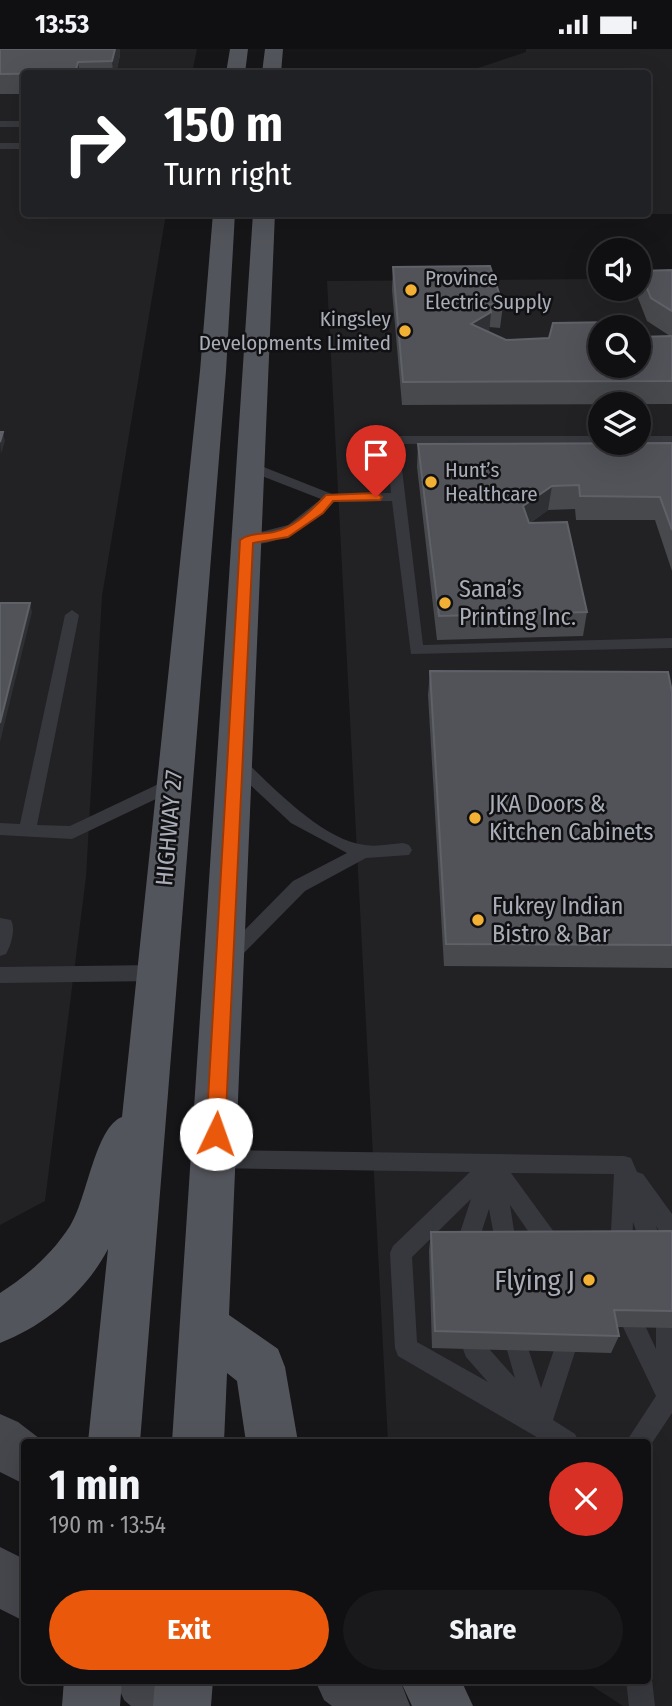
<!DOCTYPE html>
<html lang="en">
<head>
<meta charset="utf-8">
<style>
  body { margin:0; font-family:"Fira Sans Condensed",sans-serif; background:#19191b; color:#f1f3f6; height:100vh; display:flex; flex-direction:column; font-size:26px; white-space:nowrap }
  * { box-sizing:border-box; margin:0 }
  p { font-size:23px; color:#9c9d9f }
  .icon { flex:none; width:38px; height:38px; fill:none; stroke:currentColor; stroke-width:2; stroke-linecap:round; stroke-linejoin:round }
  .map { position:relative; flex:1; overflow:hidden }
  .side { position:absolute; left:21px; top:1390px; width:630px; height:245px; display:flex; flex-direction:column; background:#101012; border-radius:7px; box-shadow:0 7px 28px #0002,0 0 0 2px #303032 }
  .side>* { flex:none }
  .hud { position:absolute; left:21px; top:21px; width:630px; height:147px; border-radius:7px; box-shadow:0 7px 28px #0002,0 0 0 2px #303032; background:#202124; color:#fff; overflow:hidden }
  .tools { position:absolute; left:588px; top:189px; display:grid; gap:14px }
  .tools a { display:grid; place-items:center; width:63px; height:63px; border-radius:50%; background:#101012; box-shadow:0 7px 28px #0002,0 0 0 2px #303032; font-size:35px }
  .pin { position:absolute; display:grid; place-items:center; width:60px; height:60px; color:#fff; margin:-72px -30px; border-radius:50% 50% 50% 0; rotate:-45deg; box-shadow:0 0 7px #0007 }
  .pin .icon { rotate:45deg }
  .me { position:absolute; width:77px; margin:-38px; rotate:3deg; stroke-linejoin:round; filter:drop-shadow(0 0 5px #0008) }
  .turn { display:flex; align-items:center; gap:24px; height:147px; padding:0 28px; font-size:32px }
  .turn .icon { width:91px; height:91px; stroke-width:2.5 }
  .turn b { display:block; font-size:49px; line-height:60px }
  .round { display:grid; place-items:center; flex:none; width:74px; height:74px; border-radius:37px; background:#19191b }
  .head { display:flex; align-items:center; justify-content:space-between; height:119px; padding:0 28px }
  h1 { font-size:42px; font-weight:700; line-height:52px }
  .button { display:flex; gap:14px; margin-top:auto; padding:14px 28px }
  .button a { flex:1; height:80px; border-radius:42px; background:#ea580c; color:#fff; font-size:28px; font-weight:700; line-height:80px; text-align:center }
  .button a+a { background:#19191b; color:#f1f3f6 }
  .status { display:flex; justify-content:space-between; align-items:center; height:49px; padding:0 35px; background:#101012; direction:ltr }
  .status svg { height:19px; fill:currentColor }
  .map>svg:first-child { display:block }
  .built { fill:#222225; fill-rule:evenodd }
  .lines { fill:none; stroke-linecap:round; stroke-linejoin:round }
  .service { fill:#37383d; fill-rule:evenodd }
  .secondary { fill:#45474d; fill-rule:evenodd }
  .primary { fill:#53555c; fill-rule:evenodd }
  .wall { fill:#47494d }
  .shaded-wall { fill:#2f3033 }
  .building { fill:#525359; stroke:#5f6168; stroke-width:2 }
  .route { fill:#ea580c; stroke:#983908; stroke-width:2 }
  .poi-dot { fill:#f2b134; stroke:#111113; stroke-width:2.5 }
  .labels { text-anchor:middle; stroke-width:5; stroke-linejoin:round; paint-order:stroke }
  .far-poi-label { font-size:21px; fill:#a8adb8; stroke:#111113; text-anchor:start }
  .poi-label { font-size:24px; fill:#a8adb8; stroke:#111113; text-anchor:start }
  .street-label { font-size:24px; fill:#a8adb8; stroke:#111113 }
  .near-poi-label { font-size:28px; fill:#a8adb8; stroke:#111113; text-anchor:end }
</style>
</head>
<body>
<div class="status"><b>13:53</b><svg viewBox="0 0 49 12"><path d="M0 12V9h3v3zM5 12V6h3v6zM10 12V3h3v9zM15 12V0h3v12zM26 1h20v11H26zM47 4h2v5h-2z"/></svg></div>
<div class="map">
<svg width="672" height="1657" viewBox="0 0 672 1657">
  <rect width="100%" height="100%" fill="#161618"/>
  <!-- built -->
  <g class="built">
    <path d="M0 0H197L192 24H24V164L166 165 102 547 86 828 45 1152 0 1176Z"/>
    <path d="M526 0H672V165H512L648 164V24H480L478 19 526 3Z"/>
    <path d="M639 229H672V1657H623L583 1631H648V1393H388L327 232 600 230V240H639ZM600 278H639V317H600ZM600 355H639V394H600Z"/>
  </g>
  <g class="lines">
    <!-- service -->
    <g class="service">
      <rect x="0" y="72" width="24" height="6"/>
      <rect x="0" y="94" width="24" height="6"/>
      <path d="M392 387H600V394H604L399 395 423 596 672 589V599L411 605 392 452 334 453C312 475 274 501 242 494V488L288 476 321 450 246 421V415H256L332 445 391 444 386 391Z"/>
      <path d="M639 387H672V395L635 394H639Z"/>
      <path d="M72 561 79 566 37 776 70 777 167 731 173 729 181 735 179 739 72 790 0 786V774L20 775 65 566Z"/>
      <path d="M236 707 242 709C272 737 322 791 365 796 377 798 391 795 403 794L409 796 412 801 409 806 366 809 305 842 236 912 230 914 224 912 221 907 224 902 293 832 347 804 291 774 230 717 228 713Z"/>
      <path d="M0 869 11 871C16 880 11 896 6 905L0 907Z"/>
      <path d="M156 916 163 919 165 924 163 929 156 932 0 934V918Z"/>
      <path d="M214 1101 624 1107 631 1109 637 1123 643 1125 672 1165V1193L664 1190 656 1177 664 1201 661 1208 653 1211 645 1208 633 1173 632 1201 629 1208 621 1211 613 1208 610 1201 614 1125 511 1124 562 1194 565 1201 562 1208 554 1211 546 1208 510 1156 517 1201 514 1208 506 1211 498 1208 489 1160 473 1209 465 1212 457 1209 454 1202 471 1150 412 1208 417 1293 488 1333 466 1308 463 1300 466 1292 474 1289 482 1292 515 1329 507 1301 510 1293 518 1290 526 1293 541 1339 556 1295 564 1292 572 1295 575 1303 553 1371 575 1385 579 1393H545L398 1307 395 1299 390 1204 393 1197 470 1123 214 1119 207 1117 204 1110 207 1103Z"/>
      <path d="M634 1267 642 1270 656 1300V1279L659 1271 667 1268 672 1270V1364L648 1400V1393H626L656 1347 623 1278 626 1270Z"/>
      <path d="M648 1621 652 1631 655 1657H629L626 1631H648Z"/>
    </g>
    <!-- secondary -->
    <g class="secondary">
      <path d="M0 1365 18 1373 44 1393H24V1435L0 1423Z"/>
      <path d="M0 1498 24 1510V1572L0 1560Z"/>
      <path d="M115 1631H192L200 1636 208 1657H131L124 1651Z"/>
      <path d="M315 1631H394L402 1636 410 1657H332L324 1651Z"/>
    </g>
    <!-- primary -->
    <g class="primary">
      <path d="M230 0H248L245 24H226Z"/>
      <path d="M265 0H283L281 24H262Z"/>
      <path d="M213 164H235L226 322 140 1393H88L108 1200C85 1244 45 1276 0 1294V1244C28 1226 52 1205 70 1177 87 1151 95 1078 122 1068L200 322Z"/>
      <path d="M253 164H275L229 1266 278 1300 285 1318 298 1393H246L237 1332 227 1324 224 1393H172Z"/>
      <path d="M64 1631H122L120 1657H62Z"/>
      <path d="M155 1631H213L211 1657H153Z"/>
      <path d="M400 1631H461L473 1657H412Z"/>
    </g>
  </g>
  <!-- wall -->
  <g class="wall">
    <path d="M0 0H120V6L116 24H24V45H0Z"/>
    <path d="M393 218 503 256 500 279 489 278V284L506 291 600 317 670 287 647 272 636 244 637 240H639L640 222 672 221V355L402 356 392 241Z"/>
    <path d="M672 394V522L655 471H576L575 460 548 461 530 474 587 563 583 587 437 591 417 418 418 395Z"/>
    <path d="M430 622 672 643V919L444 917 428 646Z"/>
    <path d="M672 1182V1279L617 1278 619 1287 611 1304 432 1299 429 1202 431 1183Z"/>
  </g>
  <!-- shaded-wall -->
  <g class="shaded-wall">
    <path d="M115 0H120V6L116 24H113L112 12Z"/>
    <path d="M78 13 80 24H75Z"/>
    <path d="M491 263 489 286 471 275Z"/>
    <path d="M3 383 5 392 1 405 0 393Z"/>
    <path d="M552 437 548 461 520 481 523 457Z"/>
    <path d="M30 554 32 563 0 693V674Z"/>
  </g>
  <!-- building -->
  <g class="building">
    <path d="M0 0H115L112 12 78 13 75 24 0 25Z"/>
    <path d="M490 217 503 256 488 255 491 263 471 275 506 291 549 289 553 274 620 273 621 278H600V317H639V288L672 287V332L403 333 393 218Z"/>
    <path d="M672 221V262L651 249 640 222Z"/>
    <path d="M0 383H3L0 393Z"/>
    <path d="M672 394V481L660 448 580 447 579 436 552 437 523 457 529 474 567 473 587 563 439 567 418 395Z"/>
    <path d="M0 554H30L0 674Z"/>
    <path d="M430 622 668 623 672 643V896L446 895Z"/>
    <path d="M672 1182V1262L614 1261 619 1287 435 1282 431 1183Z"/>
  </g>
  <!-- route -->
  <path class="route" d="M376 444 382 448 380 451 333 452 323 464 288 488 253 494 225 1085 222 1091 216 1094 209 1091 206 1085 240 491C250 483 266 486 277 482 295 478 314 459 326 446Z"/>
  <!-- markers -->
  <g class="poi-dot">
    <circle cx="411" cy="241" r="7"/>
    <circle cx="405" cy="282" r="7"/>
    <circle cx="431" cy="433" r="7"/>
    <circle cx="445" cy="554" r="7"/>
    <circle cx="475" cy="769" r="7"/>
    <circle cx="478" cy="871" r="7"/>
    <circle cx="589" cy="1231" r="7"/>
  </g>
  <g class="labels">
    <!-- far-poi labels -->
    <g class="far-poi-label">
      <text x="425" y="236">Province<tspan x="425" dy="24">Electric Supply</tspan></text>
      <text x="391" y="277" text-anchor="end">Kingsley<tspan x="391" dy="24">Developments Limited</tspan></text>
      <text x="445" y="428">Hunt’s<tspan x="445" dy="24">Healthcare</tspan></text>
    </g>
    <!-- poi labels -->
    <g class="poi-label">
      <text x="459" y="548">Sana’s<tspan x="459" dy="28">Printing Inc.</tspan></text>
      <text x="489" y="763">JKA Doors &amp;<tspan x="489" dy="28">Kitchen Cabinets</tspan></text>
      <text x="492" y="865">Fukrey Indian<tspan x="492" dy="28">Bistro &amp; Bar</tspan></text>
    </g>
    <!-- street labels -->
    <g class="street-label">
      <text transform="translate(169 779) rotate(-85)" y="8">HIGHWAY 27</text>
    </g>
    <!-- near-poi labels -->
    <g class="near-poi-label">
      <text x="575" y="1241">Flying J</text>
    </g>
  </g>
</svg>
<div class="tools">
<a><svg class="icon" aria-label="sound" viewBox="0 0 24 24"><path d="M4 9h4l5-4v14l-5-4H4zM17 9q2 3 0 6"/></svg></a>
<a><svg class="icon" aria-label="search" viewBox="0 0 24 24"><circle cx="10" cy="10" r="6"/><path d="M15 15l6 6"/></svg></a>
<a><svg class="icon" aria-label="layers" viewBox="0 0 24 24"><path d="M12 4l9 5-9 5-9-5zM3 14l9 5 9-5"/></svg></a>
</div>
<div class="pin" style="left:376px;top:448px;background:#d93025"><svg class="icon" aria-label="arrive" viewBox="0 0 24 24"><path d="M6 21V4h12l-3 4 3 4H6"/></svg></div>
<svg class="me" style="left:216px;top:1085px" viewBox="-20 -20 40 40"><circle r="19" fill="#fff"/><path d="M0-13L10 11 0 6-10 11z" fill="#ea580c"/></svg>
<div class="hud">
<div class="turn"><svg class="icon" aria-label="right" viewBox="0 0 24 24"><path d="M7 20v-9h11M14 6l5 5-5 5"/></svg><div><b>150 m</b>Turn right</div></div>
</div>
<section class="side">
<div class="head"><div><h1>1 min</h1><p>190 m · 13:54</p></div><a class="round" style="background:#d93025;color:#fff"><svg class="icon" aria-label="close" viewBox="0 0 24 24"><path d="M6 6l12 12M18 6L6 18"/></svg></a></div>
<div class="button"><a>Exit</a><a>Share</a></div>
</section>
</div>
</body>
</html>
